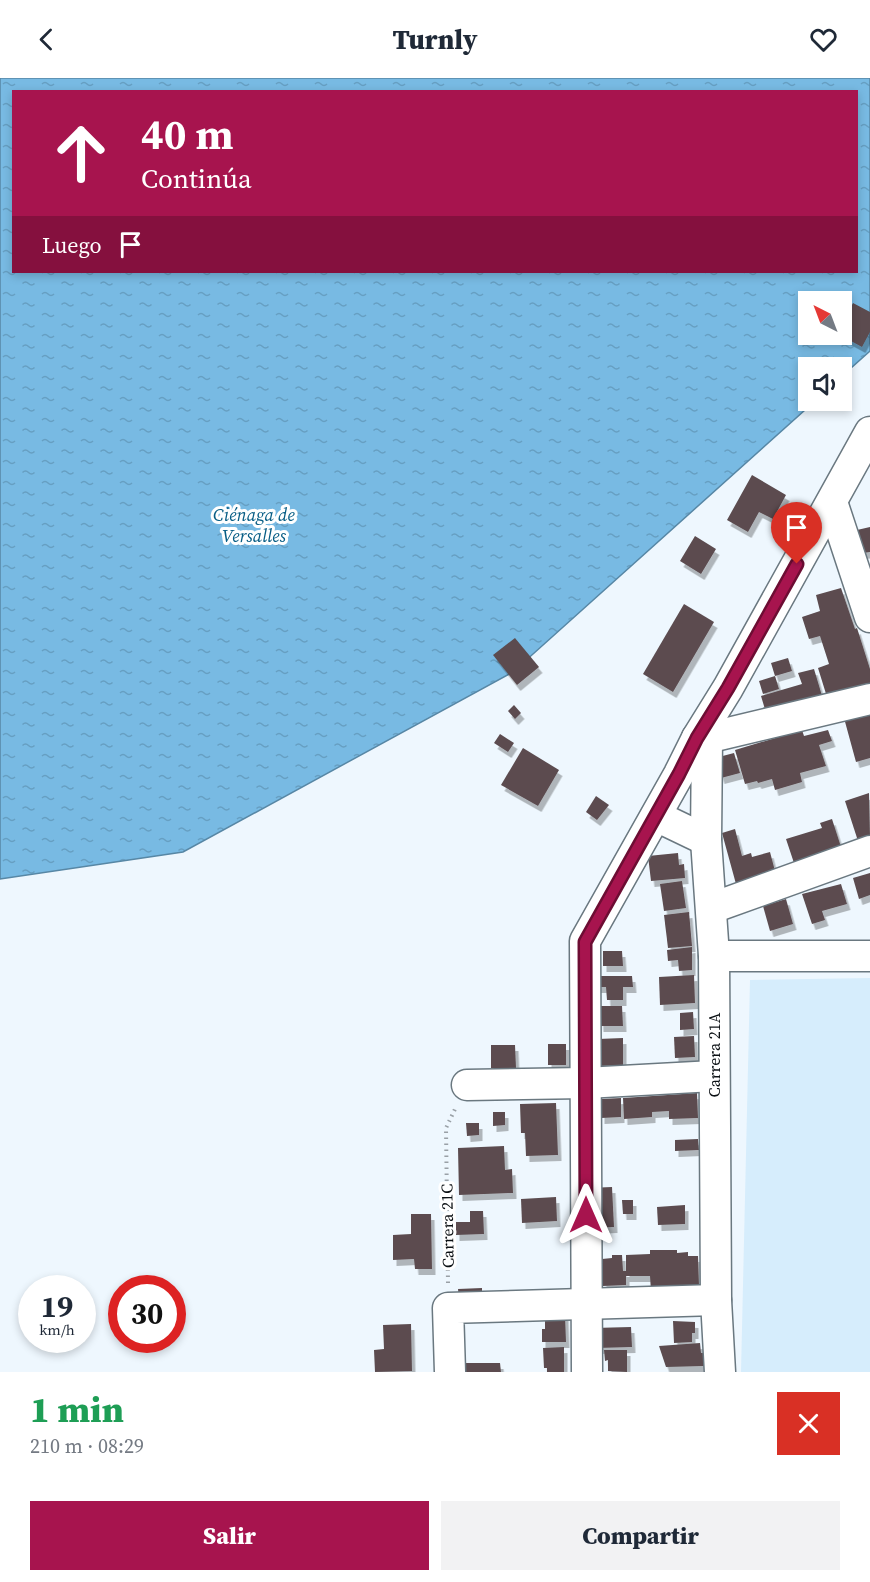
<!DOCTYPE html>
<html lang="es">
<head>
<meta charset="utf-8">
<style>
  body { margin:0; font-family:"Source Serif 4",serif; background:#f2f2f3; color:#1f2937; height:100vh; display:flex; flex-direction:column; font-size:22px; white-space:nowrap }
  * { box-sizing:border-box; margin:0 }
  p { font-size:20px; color:#747a83 }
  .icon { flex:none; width:33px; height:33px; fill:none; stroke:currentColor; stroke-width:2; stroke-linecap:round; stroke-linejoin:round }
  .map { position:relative; height:1294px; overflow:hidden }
  .details { display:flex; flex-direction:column; background:#fff; flex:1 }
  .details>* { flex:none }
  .guide { position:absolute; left:12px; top:12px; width:846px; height:183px; border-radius:0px; box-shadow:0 3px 9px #0003; background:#a7144e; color:#fff; overflow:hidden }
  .needle { width:39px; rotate:318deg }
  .fabs { position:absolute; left:798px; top:213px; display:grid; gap:12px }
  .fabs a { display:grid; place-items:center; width:54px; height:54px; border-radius:0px; background:#fff; box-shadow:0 3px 9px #0003; font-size:30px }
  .speed { position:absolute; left:18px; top:1197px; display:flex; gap:12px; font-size:30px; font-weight:700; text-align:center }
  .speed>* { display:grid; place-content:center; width:78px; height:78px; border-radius:50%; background:#fff; box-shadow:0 3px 9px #0003; line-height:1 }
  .speed small { font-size:15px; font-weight:400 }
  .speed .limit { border:9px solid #d22; background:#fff; color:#111 }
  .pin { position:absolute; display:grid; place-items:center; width:51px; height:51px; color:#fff; margin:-62px -26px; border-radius:50% 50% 50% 0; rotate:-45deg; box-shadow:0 0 6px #0007 }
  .pin .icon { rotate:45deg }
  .me { position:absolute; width:66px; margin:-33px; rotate:0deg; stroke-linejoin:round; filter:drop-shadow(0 0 4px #0008) }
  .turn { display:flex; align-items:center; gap:21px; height:126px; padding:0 30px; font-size:27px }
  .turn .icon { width:78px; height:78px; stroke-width:2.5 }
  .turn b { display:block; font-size:42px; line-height:51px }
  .then { display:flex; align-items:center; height:57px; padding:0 30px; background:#0003; gap:12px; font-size:22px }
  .round { display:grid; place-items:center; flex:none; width:63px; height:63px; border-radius:0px; background:#f2f2f3 }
  .head { display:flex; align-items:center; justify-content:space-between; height:102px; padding:0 30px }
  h1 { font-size:36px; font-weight:800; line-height:45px; color:#1e9e55 }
  .button { display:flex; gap:12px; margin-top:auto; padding:12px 30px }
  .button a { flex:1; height:69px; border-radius:0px; background:#a7144e; color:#fff; font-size:24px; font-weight:800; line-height:69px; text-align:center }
  .button a+a { background:#f2f2f3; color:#1f2937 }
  header { display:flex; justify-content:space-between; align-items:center; height:78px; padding:0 30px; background:#fff; font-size:27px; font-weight:800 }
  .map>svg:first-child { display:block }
  .built { fill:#d6edfc }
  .water { fill:url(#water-ripples); stroke:#5787a5; stroke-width:1.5; fill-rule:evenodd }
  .building { fill:#5b4c4f; filter:url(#shadow) }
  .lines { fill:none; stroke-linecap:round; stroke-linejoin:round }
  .minor-casing { stroke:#6a7880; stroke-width:33 }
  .path { stroke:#99a0a6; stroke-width:4; stroke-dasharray:1.5 4.5; stroke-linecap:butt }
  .minor { stroke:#fff; stroke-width:30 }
  .route-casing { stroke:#6d0d33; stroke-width:15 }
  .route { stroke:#a7144e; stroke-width:10 }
  .labels { text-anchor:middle; stroke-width:6; stroke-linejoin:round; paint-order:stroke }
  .street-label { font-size:16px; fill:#0b1014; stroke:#fff }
  .water-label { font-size:18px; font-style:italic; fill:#075d85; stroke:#fff }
</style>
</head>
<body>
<header><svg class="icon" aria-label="back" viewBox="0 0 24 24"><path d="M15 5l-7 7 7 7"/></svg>Turnly<svg class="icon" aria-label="heart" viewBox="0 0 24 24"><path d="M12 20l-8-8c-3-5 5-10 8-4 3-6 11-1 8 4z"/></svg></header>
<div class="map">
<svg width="870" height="1294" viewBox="0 0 870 1294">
  <defs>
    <pattern id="water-ripples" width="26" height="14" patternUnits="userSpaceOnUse" patternTransform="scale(1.5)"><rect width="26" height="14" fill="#78bae3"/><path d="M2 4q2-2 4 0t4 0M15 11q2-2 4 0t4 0" fill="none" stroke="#669fc2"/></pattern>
    <filter id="shadow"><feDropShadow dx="3.5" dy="6" stdDeviation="0" flood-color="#0004"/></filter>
  </defs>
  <rect width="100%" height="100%" fill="#eef7fe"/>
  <!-- built -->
  <path class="built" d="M870 900V1294H741L750 902Z"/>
  <!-- water -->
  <path class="water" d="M0 0H870V273L842 298V290H808V322L815 323 513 594 183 774 0 801ZM14 14H856V194H14ZM808 224H842V256H808Z"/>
  <!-- building -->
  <g class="building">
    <path d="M853 225 870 234V254L862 269 838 256H842V247Z"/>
    <path d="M752 397 786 417 773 441 759 434 748 454 727 442Z"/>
    <path d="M870 449V474L863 475 857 452Z"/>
    <path d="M695 458 716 471 701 496 680 483Z"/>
    <path d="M841 510 855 551 857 550 870 591V606L827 619 818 590 829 586 820 558 809 561 802 539 820 533 816 517Z"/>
    <path d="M684 526 714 544 673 614 643 596Z"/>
    <path d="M515 560 539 589 517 607 493 577Z"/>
    <path d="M788 580 792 593 775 598 771 585Z"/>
    <path d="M814 591 823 621 767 638 761 618 802 606 798 595Z"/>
    <path d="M775 598 779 611 763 616 759 603Z"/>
    <path d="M514 627 521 635 515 641 508 633Z"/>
    <path d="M870 632V680L856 684 844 640Z"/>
    <path d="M802 652 804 658 828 652 832 663 819 667 826 688 800 695 802 704 775 712 772 701 758 705 757 703 745 706 735 672Z"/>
    <path d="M500 656 514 665 508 674 494 665Z"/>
    <path d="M523 670 559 692 538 728 501 707Z"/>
    <path d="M734 675 740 695 721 700 715 680Z"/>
    <path d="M869 715 870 759 858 763 845 723Z"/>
    <path d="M596 718 609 727 597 742 586 734Z"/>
    <path d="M832 741 842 772 794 785 786 761 822 750 820 745Z"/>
    <path d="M735 751 742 778 751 775 752 779 770 774 775 793 736 806 722 755Z"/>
    <path d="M678 775 679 787 684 786 685 800 651 803 648 778Z"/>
    <path d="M870 795V817L859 821 853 800Z"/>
    <path d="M682 803 686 830 664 833 660 806Z"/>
    <path d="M841 806 847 826 822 833 825 842 812 846 802 816Z"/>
    <path d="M786 821 793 846 770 853 763 828Z"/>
    <path d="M689 834 692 868 668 870 664 837Z"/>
    <path d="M692 869V892L679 893 678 882 668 883 667 872Z"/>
    <path d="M603 873H622L623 888H603Z"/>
    <path d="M694 897 695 925 660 927 659 899Z"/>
    <path d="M597 898H632L633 909H623V922H607L606 909H597Z"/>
    <path d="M599 928H622L623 948H600Z"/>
    <path d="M693 934 694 951 680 952V935Z"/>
    <path d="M694 958 695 979 675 980 674 959Z"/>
    <path d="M623 960V987L599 988 598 961Z"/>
    <rect x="548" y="966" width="18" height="21"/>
    <path d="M491 967H515L516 990H491Z"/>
    <path d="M697 1015 698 1040 669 1041V1033L652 1034V1039L624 1041 623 1020Z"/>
    <path d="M621 1020V1039L601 1040V1021Z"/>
    <path d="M556 1025 558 1077 526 1078 525 1055H521L520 1026Z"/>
    <path d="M493 1034H505V1047L493 1048Z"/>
    <path d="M466 1045H479V1057L467 1058Z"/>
    <path d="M698 1061 699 1072 675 1073V1062Z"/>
    <path d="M504 1068 505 1092 512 1091 513 1115 459 1117 458 1070Z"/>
    <path d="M612 1109 614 1149 589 1150 588 1110Z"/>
    <path d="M556 1119 557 1143 522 1145 521 1121Z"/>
    <path d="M622 1122H633V1136H623Z"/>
    <path d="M685 1127V1146L658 1147 657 1129Z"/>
    <path d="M470 1133H483L484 1156 456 1157V1144H470Z"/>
    <path d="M411 1136H431L432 1191H415L414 1181 393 1182V1157L411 1156Z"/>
    <path d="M650 1172H677V1175L688 1174V1178H698L699 1207 678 1208V1212L651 1213 650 1198H626V1207L603 1208 602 1181 612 1180V1177H622L623 1193H626V1177L650 1176Z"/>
    <path d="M482 1210V1221H459L458 1211Z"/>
    <path d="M545 1233 565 1237 566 1264H542V1251H545Z"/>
    <path d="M673 1243 695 1244V1255H692V1264L674 1265Z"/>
    <path d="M411 1246 412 1293 375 1294 374 1272 384 1271 383 1247Z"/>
    <path d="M631 1249 632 1269 597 1270 593 1250Z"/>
    <path d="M700 1265 701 1275H704V1288L666 1289 659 1268Z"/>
    <path d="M564 1269V1294H547V1290H544L543 1270Z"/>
    <path d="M604 1272H627V1294L608 1293V1282L605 1283Z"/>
    <path d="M459 1285H500L501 1294H460Z"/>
  </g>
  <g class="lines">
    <!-- minor casing -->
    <g class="minor-casing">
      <g id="minor">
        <path d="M832 424 870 539"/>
        <path d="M697 660H707L870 621"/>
        <path d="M707 660 706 762 714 878 716 1222 720 1294"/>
        <path d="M656 738 706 762"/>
        <path d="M712 830 870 773"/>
        <path d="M714 878H870"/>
        <path d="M467 1007 585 1005 714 998"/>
        <path d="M450 1294 448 1230 716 1222"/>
        <path d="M587 1294 585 863 679 696 697 660 728 610 870 354"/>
      </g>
    </g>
    <!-- path -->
    <path class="path" d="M448 1205 446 1050 456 1029"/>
    <!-- minor -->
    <use href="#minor" class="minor"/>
  </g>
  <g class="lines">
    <!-- route casing -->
    <g class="route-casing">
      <path id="route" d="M586 1137 585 864 679 696 697 660 728 610 797 486"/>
    </g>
    <!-- route -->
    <use href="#route" class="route"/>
  </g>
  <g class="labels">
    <!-- street labels -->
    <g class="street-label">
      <text transform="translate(714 977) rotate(-90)" y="6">Carrera 21A</text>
      <text transform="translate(447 1148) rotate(-91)" y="6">Carrera 21C</text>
    </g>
    <!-- water labels -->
    <g class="water-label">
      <text x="254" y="443">Ciénaga de<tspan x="254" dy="21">Versalles</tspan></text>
    </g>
  </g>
</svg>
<div class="fabs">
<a><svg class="needle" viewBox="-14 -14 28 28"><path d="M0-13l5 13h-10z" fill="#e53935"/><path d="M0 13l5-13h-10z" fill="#747a83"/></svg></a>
<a><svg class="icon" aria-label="sound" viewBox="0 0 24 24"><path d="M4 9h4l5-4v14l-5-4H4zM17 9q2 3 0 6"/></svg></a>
</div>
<div class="speed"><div>19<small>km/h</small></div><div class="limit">30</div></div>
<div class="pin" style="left:797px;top:486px;background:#d93025"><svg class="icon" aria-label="arrive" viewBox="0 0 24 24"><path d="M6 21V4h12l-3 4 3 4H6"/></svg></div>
<svg class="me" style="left:586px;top:1137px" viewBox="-20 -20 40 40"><path d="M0-17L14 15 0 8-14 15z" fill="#a7144e" stroke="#fff" stroke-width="4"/></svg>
<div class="guide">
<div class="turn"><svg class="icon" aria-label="ahead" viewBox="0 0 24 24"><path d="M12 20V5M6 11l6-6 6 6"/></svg><div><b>40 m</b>Continúa</div></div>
<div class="then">Luego<svg class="icon" aria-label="arrive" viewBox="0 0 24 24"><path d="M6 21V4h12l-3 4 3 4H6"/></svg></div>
</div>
</div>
<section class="details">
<div class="head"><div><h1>1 min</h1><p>210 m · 08:29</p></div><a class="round" style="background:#d93025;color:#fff"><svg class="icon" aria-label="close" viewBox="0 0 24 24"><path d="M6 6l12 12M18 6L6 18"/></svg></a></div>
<div class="button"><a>Salir</a><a>Compartir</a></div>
</section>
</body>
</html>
